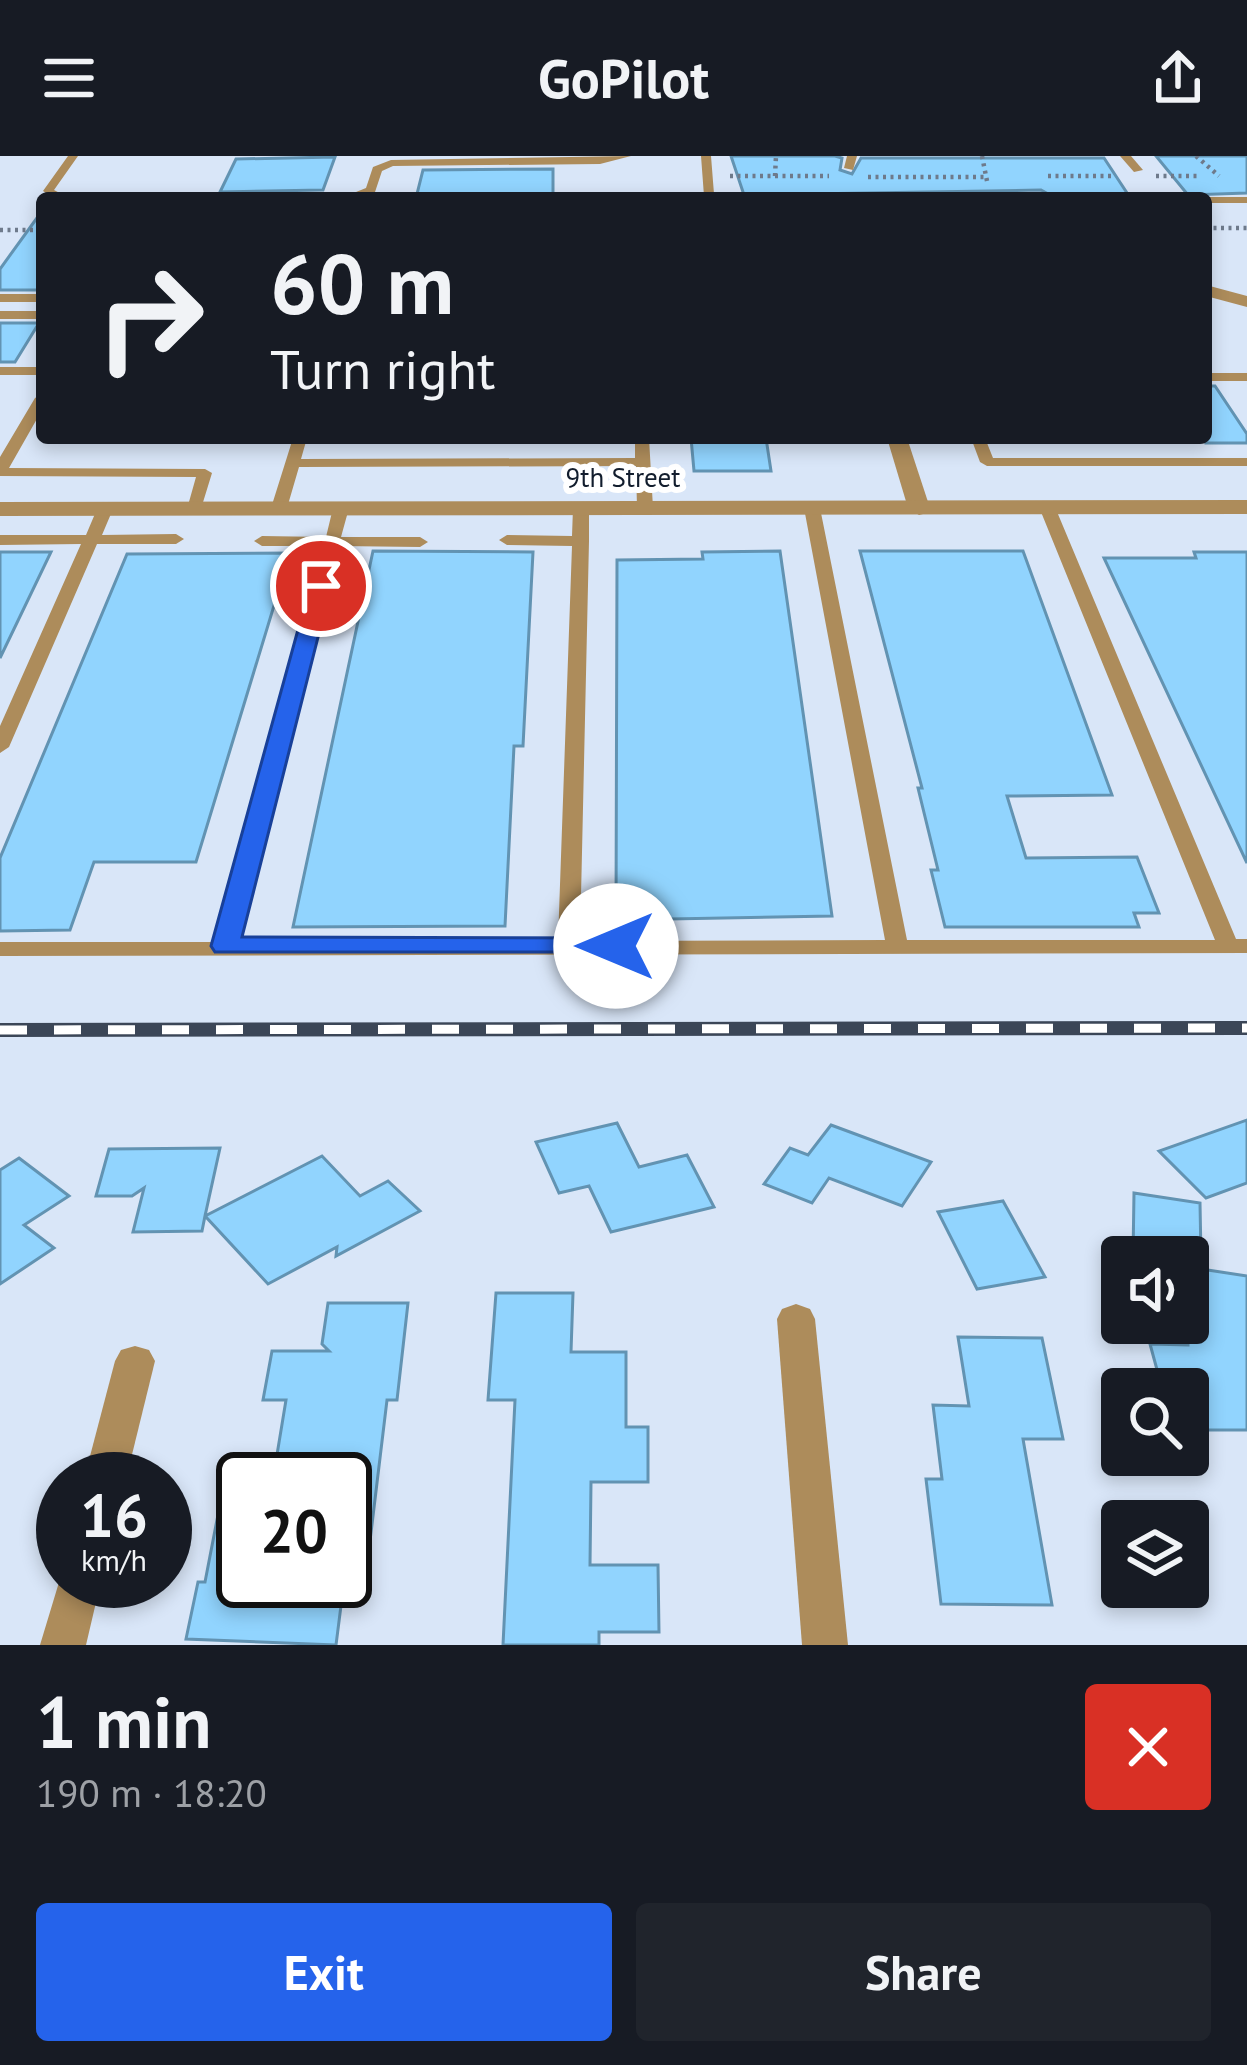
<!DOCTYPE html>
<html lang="en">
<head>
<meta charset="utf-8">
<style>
  body { margin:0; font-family:"PT Sans",sans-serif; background:#20242c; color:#f1f3f6; height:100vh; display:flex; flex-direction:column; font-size:45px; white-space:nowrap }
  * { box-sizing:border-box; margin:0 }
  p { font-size:39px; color:#9ea1a6 }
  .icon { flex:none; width:66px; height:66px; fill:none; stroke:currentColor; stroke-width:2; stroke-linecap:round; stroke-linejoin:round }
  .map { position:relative; height:1489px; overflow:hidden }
  .sheet { display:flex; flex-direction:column; background:#171b24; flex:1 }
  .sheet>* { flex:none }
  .banner { position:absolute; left:36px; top:36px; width:1176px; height:252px; border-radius:12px; box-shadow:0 6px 18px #0003; background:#171b24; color:#f1f3f6; overflow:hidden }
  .controls { position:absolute; left:1101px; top:1080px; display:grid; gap:24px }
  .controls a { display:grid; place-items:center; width:108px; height:108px; border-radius:12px; background:#171b24; box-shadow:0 6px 18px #0003; font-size:60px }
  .speed { position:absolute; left:36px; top:1296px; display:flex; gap:24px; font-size:60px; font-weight:700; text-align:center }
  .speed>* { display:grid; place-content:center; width:156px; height:156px; border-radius:50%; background:#171b24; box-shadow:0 6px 18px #0003; line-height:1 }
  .speed small { font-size:30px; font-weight:400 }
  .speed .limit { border:6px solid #111; border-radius:18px; background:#fff; color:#111 }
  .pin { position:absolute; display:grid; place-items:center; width:102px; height:102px; color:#fff; margin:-51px; border:6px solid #fff; border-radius:50%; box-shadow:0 3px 12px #0007 }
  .me { position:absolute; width:132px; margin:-66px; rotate:270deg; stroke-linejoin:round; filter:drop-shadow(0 0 9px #0008) }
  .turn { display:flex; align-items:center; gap:42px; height:252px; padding:0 36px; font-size:54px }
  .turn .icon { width:156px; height:156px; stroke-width:2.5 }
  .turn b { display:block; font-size:84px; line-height:102px }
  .round { display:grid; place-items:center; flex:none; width:126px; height:126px; border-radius:12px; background:#20242c }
  .overview { display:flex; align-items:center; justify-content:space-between; height:204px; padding:0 36px }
  h1 { font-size:72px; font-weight:700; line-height:90px }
  .button { display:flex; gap:24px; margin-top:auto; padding:24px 36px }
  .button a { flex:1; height:138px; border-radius:12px; background:#2563eb; color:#fff; font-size:48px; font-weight:700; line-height:138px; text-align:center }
  .button a+a { background:#20242c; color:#f1f3f6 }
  header { display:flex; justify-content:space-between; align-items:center; height:156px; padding:0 36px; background:#171b24; font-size:54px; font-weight:700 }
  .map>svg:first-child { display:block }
  .building { fill:#91d4fe; stroke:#6293b2; stroke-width:3 }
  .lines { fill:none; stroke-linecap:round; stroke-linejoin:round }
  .path { stroke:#6e7a8b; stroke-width:4.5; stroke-dasharray:3 4.5; stroke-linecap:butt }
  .service { fill:#ad8c5b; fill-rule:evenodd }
  .minor { fill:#ad8c5b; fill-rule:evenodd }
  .tertiary { fill:#ad8c5b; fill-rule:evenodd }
  .rail-casing { stroke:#3b4657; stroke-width:14 }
  .rail { stroke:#fff; stroke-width:9; stroke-dasharray:27; stroke-linecap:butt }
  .route { fill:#2563eb; stroke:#184099; stroke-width:3 }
  .labels { text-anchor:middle; stroke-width:12; stroke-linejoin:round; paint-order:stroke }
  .far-street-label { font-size:27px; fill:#121d2d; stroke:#fff }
</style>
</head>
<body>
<header><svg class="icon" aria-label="menu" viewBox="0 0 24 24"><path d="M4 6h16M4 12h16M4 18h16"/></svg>GoPilot<svg class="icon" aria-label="share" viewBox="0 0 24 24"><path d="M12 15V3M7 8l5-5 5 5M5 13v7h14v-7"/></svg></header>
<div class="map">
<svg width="1247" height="1489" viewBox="0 0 1247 1489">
  <rect width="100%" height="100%" fill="#d9e6f8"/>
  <!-- building -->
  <g class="building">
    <path d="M731 0H835L842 2 840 14 852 18 861 2H1104L1129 40 1050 39 1041 34 744 39Z"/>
    <path d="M1156 0H1247V37L1188 39Z"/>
    <path d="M335 1 323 34 220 36 236 3Z"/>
    <path d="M553 13V42H416L423 14Z"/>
    <path d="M42 55V134H0V113Z"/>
    <path d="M0 167H39L15 206H0Z"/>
    <path d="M1206 230H1215L1247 278V287H1206Z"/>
    <path d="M691 282H766L771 315H694Z"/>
    <path d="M373 395 533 396 523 590H514L505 770 293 771Z"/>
    <path d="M780 395 832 760 616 764 617 404 703 403 702 396Z"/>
    <path d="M860 395H1023L1112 639 1007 640 1026 702 1137 701 1159 757H1134L1139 771H945L931 714H938L918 632H922Z"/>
    <path d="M0 396H51L0 502Z"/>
    <path d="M1194 396H1247V707L1104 402H1196Z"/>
    <path d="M290 397 196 706H94L70 774 0 775V702L127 398Z"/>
    <path d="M1247 964V1027L1206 1042 1159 995Z"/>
    <path d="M617 967 639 1011 687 999 714 1051 611 1076 589 1030 559 1037 536 986Z"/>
    <path d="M831 969 931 1006 902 1050 829 1022 812 1047 764 1028 790 992 808 999Z"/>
    <path d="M220 992 205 1060 322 1000 360 1040 388 1025 420 1055 336 1100 337 1091 268 1128 205 1060 202 1075 133 1076 144 1032 132 1040H96L109 993Z"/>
    <path d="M19 1002 69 1040 24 1069 54 1092 0 1128V1014Z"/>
    <path d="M1134 1037 1200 1047 1201 1101H1133Z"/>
    <path d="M1003 1045 1045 1121 977 1133 938 1056Z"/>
    <path d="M1188 1111 1247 1120V1274H1200L1189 1232H1162L1150 1188 1188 1189Z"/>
    <path d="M496 1137H573L571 1196H626V1271H648V1326H591L590 1409H658L659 1476H599V1489H503L515 1244H488Z"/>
    <path d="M328 1147H408L397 1244H387L366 1418 345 1417V1323H273L286 1244H263L272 1195H329L322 1188Z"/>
    <path d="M958 1181 1042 1182 1063 1283H1023L1052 1449 941 1448 926 1323H942L933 1249 969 1250Z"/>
    <path d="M227 1312 243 1313V1426H344L336 1489 186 1483 198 1426H205Z"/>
  </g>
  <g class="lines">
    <!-- path -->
    <g class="path">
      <path d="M982 0 987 25"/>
      <path d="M1196 0 1219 20"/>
      <path d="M730 20H829"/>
      <path d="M775 20 776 0"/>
      <path d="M1048 20H1111"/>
      <path d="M1156 20H1201"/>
      <path d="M868 21H985"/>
      <path d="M1206 72H1247"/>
      <path d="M0 74H42"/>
    </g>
    <!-- service -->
    <g class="service">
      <path d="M68 0H78L54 34 69 42H54L43 35Z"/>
      <path d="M631 0 600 8 393 10 382 15 375 36 358 42H341L366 32 373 11 391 4Z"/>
      <path d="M701 0H711L714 38 720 42 704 40Z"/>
      <path d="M847 0H857L853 14 844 12Z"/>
      <path d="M1120 0H1131L1143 14 1134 16Z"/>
      <path d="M993 39H1041L1047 42H987Z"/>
      <path d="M1206 41H1247V47H1206V42H1202Z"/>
      <rect x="0" y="138" width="42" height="8"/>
      <rect x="0" y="155" width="42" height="8"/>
      <rect x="0" y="211" width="42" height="8"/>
      <rect x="1206" y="217" width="41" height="8"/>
      <path d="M42 238V254L9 312 205 313 212 317 200 356H190L187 353 196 321 0 320V301L35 242Z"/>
      <path d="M293 282H307L301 303 635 302V282H649L653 352 645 357 637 352 636 310 299 311 287 352 279 357 271 352Z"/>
      <path d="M971 282H985L993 302H1247V310H987L980 306Z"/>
      <path d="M1047 346 1055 351 1236 783H1247V797L0 800V786H215L323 390H262L254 385 262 380 326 381 333 352 341 347 349 352 341 381H420L428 386 420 391 339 390 237 786 558 785 572 390 507 389 499 384 507 379 572 380 573 352 581 347 589 352V385L580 785 885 784 804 352 812 347 820 352 907 784H1215L1039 351Z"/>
      <path d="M105 348 113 353 102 379 176 378 184 383 176 388H97L9 591 0 597V570L81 388 0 389V379H86L97 353Z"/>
    </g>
    <!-- minor -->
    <g class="minor">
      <path d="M1206 129 1247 140V151L1206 140Z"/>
      <path d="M887 282H907L930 352 927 357 919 359 908 352Z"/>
      <path d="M796 1148 810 1153 815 1163 848 1489H802L777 1163 782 1153Z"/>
      <path d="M135 1190 149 1194 155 1205 126 1323H84L115 1205 121 1194Z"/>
      <path d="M63 1413V1425H101L86 1489H40Z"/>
    </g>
    <!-- tertiary -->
    <path class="tertiary" d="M1247 344V358L0 360V346Z"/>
    <!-- rail casing -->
    <g class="rail-casing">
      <path id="rail" d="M0 874 1247 872"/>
    </g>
    <!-- rail -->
    <use href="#rail" class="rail"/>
  </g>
  <!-- route -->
  <path class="route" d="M321 423 331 430 242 781 616 782 630 790 626 796H215L211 790 310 430Z"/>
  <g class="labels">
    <!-- far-street labels -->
    <g class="far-street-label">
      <text x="623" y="331">9th Street</text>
    </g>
  </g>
</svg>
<div class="controls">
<a><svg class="icon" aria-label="sound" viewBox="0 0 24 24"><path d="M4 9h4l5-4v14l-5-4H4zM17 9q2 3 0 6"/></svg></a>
<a><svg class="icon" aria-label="search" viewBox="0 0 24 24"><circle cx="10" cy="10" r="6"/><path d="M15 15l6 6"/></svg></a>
<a><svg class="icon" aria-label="layers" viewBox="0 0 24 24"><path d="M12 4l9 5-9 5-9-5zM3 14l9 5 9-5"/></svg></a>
</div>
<div class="speed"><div>16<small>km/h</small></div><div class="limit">20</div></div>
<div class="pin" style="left:321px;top:430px;background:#d93025"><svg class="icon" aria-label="arrive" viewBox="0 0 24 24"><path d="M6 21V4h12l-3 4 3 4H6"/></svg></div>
<svg class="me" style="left:616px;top:790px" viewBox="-20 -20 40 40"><circle r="19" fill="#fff"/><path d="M0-13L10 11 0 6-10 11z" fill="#2563eb"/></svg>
<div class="banner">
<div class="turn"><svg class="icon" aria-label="right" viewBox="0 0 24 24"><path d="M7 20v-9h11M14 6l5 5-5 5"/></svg><div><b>60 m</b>Turn right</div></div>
</div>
</div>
<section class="sheet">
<div class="overview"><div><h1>1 min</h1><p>190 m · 18:20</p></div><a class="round" style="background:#d93025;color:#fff"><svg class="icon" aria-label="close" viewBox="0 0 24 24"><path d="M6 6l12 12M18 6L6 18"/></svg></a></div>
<div class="button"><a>Exit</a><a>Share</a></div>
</section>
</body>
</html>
